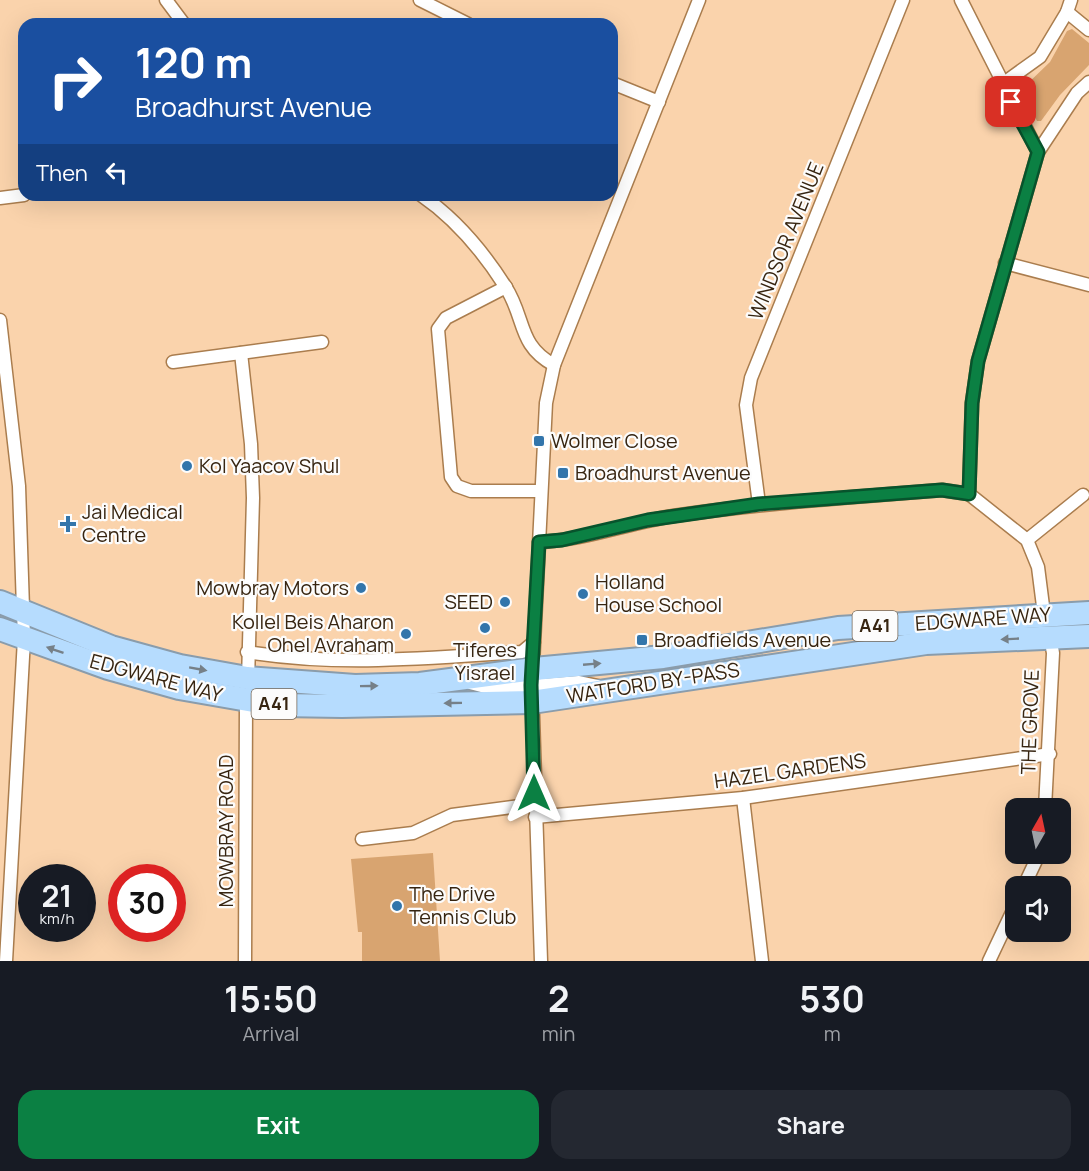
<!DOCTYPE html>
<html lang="en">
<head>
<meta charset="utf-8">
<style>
  body { margin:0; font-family:Manrope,sans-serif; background:#242831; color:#f1f3f6; height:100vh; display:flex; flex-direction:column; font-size:22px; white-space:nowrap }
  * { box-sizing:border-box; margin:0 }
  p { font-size:20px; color:#9ea1a6 }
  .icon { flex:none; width:33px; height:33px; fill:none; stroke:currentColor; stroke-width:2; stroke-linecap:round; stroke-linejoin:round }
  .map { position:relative; height:961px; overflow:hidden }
  .panel { display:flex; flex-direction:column; background:#171b24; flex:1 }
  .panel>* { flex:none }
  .banner { position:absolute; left:18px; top:18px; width:600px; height:183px; border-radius:18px; box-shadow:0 6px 24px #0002; background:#1a4fa0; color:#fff; overflow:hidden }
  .needle { width:39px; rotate:9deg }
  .fabs { position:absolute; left:1005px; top:798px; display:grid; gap:12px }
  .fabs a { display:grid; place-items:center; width:66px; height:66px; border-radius:12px; background:#171b24; box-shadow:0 6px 24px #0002; font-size:30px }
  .speed { position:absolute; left:18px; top:864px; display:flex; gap:12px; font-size:30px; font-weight:700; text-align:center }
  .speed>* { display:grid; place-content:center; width:78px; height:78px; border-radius:50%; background:#171b24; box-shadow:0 6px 24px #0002; line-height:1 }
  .speed small { font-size:15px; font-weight:400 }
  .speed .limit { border:9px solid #d22; background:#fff; color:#111 }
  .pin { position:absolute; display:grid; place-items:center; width:51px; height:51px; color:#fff; margin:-26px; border-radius:12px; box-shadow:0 3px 9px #0006 }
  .me { position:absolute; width:66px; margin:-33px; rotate:0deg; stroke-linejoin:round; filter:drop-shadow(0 0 4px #0008) }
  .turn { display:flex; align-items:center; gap:21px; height:126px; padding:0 18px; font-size:27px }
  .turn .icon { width:78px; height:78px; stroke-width:2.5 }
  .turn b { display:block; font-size:42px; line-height:51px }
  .then { display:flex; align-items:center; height:57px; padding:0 18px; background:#0003; gap:12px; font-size:22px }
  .eta { display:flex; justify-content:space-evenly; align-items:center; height:102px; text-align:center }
  .eta b { font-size:36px; font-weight:700; line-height:42px }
  .cta { display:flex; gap:12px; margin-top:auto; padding:12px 18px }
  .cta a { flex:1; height:69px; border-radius:18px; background:#0b8043; color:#fff; font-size:24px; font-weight:700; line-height:69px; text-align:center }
  .cta a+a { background:#242831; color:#f1f3f6 }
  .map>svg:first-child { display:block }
  .green { fill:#d8a470 }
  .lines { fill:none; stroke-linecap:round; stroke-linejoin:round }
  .street-casing { stroke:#aa7d4e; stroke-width:15 }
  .highway-casing { stroke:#8a9cab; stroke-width:26 }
  .street { stroke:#fff; stroke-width:12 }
  .highway { stroke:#b6dcfe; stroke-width:22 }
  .oneway { fill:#768088 }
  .route-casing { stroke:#07532c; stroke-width:15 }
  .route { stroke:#0b8043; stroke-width:10 }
  .poi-dot { fill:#3275ab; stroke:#fcfcfc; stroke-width:2 }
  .labels { text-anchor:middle; stroke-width:4.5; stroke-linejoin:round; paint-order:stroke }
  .shield { fill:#fcfcfc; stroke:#726658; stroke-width:1.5 }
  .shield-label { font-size:18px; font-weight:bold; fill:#372511 }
  .street-label { font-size:20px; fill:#372511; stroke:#fcfcfc }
  .poi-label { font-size:20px; fill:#372511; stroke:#fcfcfc; text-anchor:start }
</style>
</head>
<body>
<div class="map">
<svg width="1089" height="961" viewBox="0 0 1089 961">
  <rect width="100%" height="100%" fill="#fad3ac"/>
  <!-- green -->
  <g class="green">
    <path d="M1072 29 1089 43V65L1060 95 1041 121H1037L1023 94V88L1050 62 1067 31Z"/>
    <path d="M433 853 440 961H362V932H358L351 859Z"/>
  </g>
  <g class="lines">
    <!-- street casing -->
    <g class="street-casing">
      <g id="street">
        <path d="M166 0 184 24"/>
        <path d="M420 0 468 24"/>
        <path d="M961 0 1038 152 978 361 972 403 969 494"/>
        <path d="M1067 12 1089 30"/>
        <path d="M612 83 659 102"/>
        <path d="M1001 85 1040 57 1067 12 1071 0"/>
        <path d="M1038 152 1077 93 1089 82"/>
        <path d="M421 195C456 219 482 250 505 286 526 318 517 345 554 365"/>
        <path d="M0 198 24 195"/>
        <path d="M1005 263 1089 285"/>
        <path d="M506 287 446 318 438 329 451 477 457 486 471 491H540"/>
        <path d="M0 320 19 486 24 639 6 961"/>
        <path d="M241 353 251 444 253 498 248 681"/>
        <path d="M173 362 322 342"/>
        <path d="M969 494 1027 540 1038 567 1044 614"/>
        <path d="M759 504 746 405 751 378 903 0"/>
        <path d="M1027 540 1083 495"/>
        <path d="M539 542C584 540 628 523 673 516 763 503 852 497 942 490L969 494"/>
        <path d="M247 652C341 667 428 658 522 652L534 642"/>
        <path d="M470 683 493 689 579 682 598 686"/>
        <path d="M743 798 762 961"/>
        <path d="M1045 808 1053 653 1050 637"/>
        <path d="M535 817 743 798 1050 754"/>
        <path d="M362 839 413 833 452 815 535 804"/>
        <path d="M1024 886 1039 854"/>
        <path d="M245 961 246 701"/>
        <path d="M541 961 532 685 546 403 554 365 699 0"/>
        <path d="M989 961 1016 904"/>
      </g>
    </g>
    <!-- highway casing -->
    <g class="highway-casing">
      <g id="highway">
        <path d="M0 602 111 647 180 666 247 678 355 686 420 684 534 669 663 657 838 628 1089 613"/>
        <path d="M0 629 108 668 179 688 278 705 342 706 532 702 926 643 1089 636"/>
      </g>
    </g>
    <!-- street -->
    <use href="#street" class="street"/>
    <!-- highway -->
    <use href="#highway" class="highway"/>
  </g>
  <!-- one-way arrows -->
  <defs><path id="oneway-solid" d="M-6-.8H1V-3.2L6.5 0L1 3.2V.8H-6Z" transform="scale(1.5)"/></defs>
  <g class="oneway">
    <use href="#oneway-solid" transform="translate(1010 639) rotate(177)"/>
    <use href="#oneway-solid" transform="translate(55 650) rotate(-161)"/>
    <use href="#oneway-solid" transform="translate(592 664) rotate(-5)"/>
    <use href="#oneway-solid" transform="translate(198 669) rotate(10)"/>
    <use href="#oneway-solid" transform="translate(369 686) rotate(-1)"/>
    <use href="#oneway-solid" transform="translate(453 703) rotate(179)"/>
  </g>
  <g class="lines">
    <!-- route casing -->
    <g class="route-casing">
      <path id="route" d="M534 793 531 685 539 542 562 540 648 520 759 504 942 490 969 494 972 403 978 361 1038 152 1011 102"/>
    </g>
    <!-- route -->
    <use href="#route" class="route"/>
  </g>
  <!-- markers -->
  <g class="poi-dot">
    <rect x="533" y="435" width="12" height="12" rx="3"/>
    <circle cx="187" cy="466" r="6"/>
    <rect x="557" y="467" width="12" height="12" rx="3"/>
    <path d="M65 515h6v6h6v6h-6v6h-6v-6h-6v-6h6z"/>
    <circle cx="361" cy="588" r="6"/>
    <circle cx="583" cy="594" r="6"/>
    <circle cx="505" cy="602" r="6"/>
    <circle cx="485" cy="628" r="6"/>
    <circle cx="406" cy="634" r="6"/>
    <rect x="636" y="634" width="12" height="12" rx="3"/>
    <circle cx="397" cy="906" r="6"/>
  </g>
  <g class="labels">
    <!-- shield labels -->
    <g class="shield">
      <rect x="852.5" y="611" width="45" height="30" rx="4.5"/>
      <rect x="251.5" y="689" width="45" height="30" rx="4.5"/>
    </g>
    <g class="shield-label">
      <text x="875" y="632">A41</text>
      <text x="274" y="710">A41</text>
    </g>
    <!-- street labels -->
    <g class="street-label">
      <text transform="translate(786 241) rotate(-68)" y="7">WINDSOR AVENUE</text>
      <text transform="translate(983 619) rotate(-4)" y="7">EDGWARE WAY</text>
      <text transform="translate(156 678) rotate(15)" y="7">EDGWARE WAY</text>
      <text transform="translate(653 683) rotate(-9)" y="7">WATFORD BY-PASS</text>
      <text transform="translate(1030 722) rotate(-88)" y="7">THE GROVE</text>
      <text transform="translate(790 771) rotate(-8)" y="7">HAZEL GARDENS</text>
      <text transform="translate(226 831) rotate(-90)" y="7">MOWBRAY ROAD</text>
    </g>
    <!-- poi labels -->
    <g class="poi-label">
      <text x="551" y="448">Wolmer Close</text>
      <text x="199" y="473">Kol Yaacov Shul</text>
      <text x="575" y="480">Broadhurst Avenue</text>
      <text x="82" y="519">Jai Medical<tspan x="82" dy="23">Centre</tspan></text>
      <text x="595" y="589">Holland<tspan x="595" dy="23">House School</tspan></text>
      <text x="349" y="595" text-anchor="end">Mowbray Motors</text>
      <text x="493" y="609" text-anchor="end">SEED</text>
      <text x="394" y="629" text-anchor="end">Kollel Beis Aharon<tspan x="394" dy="23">Ohel Avraham</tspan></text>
      <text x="654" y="647">Broadfields Avenue</text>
      <text x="485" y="657" text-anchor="middle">Tiferes<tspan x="485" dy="23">Yisrael</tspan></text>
      <text x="409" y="901">The Drive<tspan x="409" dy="23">Tennis Club</tspan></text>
    </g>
  </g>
</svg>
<div class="fabs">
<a><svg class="needle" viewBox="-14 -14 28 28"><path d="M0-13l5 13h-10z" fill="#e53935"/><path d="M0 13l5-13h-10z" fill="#9ea1a6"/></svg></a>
<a><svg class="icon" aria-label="sound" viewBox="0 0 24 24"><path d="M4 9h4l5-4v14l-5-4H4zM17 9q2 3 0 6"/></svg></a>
</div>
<div class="speed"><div>21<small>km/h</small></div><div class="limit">30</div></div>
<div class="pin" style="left:1011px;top:102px;background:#d93025"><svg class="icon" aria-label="arrive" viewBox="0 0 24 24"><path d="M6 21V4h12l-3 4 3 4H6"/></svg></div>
<svg class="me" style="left:534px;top:793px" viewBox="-20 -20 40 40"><path d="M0-17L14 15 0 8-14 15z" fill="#0b8043" stroke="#fff" stroke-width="4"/></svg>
<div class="banner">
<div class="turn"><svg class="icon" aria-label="right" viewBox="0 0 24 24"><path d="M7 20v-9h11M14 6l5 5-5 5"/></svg><div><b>120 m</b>Broadhurst Avenue</div></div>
<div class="then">Then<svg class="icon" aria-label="left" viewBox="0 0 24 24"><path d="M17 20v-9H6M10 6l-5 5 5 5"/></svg></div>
</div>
</div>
<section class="panel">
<div class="eta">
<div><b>15:50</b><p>Arrival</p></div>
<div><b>2</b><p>min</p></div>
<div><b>530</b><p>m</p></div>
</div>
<div class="cta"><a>Exit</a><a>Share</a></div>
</section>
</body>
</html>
